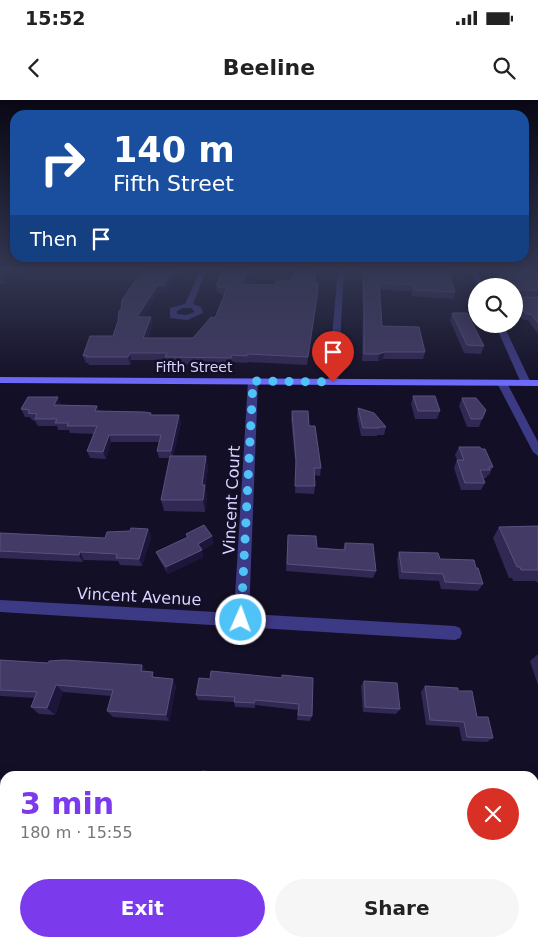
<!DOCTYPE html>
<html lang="en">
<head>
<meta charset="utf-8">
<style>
  body { margin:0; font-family:"DejaVu Sans",sans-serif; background:#f6f6f6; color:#222; height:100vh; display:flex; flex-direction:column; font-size:19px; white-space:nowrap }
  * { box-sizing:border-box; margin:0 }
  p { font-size:16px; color:#767676 }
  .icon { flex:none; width:28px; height:28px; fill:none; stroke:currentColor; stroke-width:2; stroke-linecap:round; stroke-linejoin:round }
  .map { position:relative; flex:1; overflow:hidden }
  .side { position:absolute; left:0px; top:671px; width:539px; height:176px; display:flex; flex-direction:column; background:#fff; border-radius:15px 15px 0 0; box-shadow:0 2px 12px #0003 }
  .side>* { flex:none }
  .top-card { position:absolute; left:10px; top:10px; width:519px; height:152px; border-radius:15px; box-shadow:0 2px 12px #0003; background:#1a4fa0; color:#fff; overflow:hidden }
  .controls { position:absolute; left:468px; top:178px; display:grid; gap:10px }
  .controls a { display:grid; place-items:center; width:55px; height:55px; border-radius:50%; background:#fff; box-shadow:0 2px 12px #0003; font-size:25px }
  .pin { position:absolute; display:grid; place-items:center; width:42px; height:42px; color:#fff; margin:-51px -21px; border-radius:50% 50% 50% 0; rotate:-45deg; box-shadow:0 0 5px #0007 }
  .pin .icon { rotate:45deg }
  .me { position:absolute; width:55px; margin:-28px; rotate:2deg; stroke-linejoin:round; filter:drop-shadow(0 0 4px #0008) }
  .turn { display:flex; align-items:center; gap:18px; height:105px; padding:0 20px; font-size:22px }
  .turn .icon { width:65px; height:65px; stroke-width:2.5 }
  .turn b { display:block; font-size:35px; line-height:42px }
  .then { display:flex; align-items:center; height:48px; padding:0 20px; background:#0003; gap:10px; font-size:19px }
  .round { display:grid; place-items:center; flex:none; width:52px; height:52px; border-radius:26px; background:#f6f6f6 }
  .summary { display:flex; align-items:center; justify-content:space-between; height:85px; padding:0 20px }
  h1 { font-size:30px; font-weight:600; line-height:38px; color:#7c3aed }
  .primary-button { display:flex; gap:10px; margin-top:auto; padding:10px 20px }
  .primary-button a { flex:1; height:58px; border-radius:30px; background:#7c3aed; color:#fff; font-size:20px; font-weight:600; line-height:58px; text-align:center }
  .primary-button a+a { background:#f6f6f6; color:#222 }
  .status { display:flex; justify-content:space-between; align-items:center; height:35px; padding:0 25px; background:#fff; direction:ltr }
  .status svg { height:14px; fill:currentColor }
  header { display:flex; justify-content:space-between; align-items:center; height:65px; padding:0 20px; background:#fff; font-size:22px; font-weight:600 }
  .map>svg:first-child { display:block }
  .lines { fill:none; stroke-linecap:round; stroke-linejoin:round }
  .street { fill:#3d3a85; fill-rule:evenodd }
  .secondary { fill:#6f6bff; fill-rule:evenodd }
  .wall { fill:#312854 }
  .shaded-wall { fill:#1d163a }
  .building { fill:#433a66; stroke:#5a527e }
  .route { stroke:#4fc3f7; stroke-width:9; stroke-dasharray:0 16.2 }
  .labels { text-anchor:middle; stroke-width:5; stroke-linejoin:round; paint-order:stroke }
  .far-street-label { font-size:14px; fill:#d9d4ff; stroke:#130f26 }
  .street-label { font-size:16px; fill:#d9d4ff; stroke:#130f26 }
</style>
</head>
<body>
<div class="status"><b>15:52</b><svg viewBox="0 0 49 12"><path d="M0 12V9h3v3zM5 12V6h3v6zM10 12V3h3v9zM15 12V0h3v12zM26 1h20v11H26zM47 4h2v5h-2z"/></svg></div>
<header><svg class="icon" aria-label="back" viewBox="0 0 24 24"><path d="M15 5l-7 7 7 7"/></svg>Beeline<svg class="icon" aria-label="search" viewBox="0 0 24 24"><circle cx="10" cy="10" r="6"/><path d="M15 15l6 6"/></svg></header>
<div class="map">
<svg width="538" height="847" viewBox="0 0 538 847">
  <rect width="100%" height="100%" fill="#130f26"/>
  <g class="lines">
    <!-- street -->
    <g class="street">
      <path d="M201 168H207L193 204 201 207 203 213 187 220 170 218V208L185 204ZM183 208H191L195 212 186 215 177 214V211Z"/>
      <path d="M338 168H344L338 282 333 285 328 282Z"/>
      <path d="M469 168H475L484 186H478Z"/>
      <path d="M495 224H503L531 283 529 285 526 286 521 283Z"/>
      <path d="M253 278 258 281 249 514 455 526 460 528 462 533 460 538 455 540 0 512V500L234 513 248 281Z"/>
      <path d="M502 280 507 283 538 342V356L533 352 497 283Z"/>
      <path d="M352 842H374L376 847H354Z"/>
    </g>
    <!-- secondary -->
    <path class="secondary" d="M0 277 538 280V286L0 283Z"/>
  </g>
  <!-- wall -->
  <g class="wall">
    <path d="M0 168 5 184H0Z"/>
    <path d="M144 168 166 192 158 193 143 217H151L152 224 148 238H193L215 218 224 195 219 194V192H217L216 185 251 175 246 184 275 185 315 183 316 203 307 265 248 262 247 263 232 262V265L167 264 166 260H131L130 265H89L88 263H86L83 256 113 236 118 221 121 210Z"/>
    <path d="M360 168H450L449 171 455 192 453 199 412 196 411 191 380 190 382 226 425 252 423 259H383L378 261H362L363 211 362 178H360Z"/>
    <path d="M491 168H538V196L516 197H538V234L528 220H523L514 207V186H499L496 183 497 180Z"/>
    <path d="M452 213 484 246 481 254 464 253 450 220Z"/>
    <path d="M413 296 440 311 437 319H415L411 304Z"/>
    <path d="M462 298 482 319 479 327H467L459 306Z"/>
    <path d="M61 304 60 305 97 306 99 311 151 313 152 315H179L181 323 173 356H206L208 368 205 388 207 396 205 412 164 411 161 400 170 358H159L157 351 159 342H111L106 359 90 358 87 351 94 334 70 333 69 330H58L57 326H38L35 321 32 320 30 317H25L21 309Z"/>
    <path d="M358 308 386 327 384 335H377V336H361L357 316Z"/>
    <path d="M292 311 321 368 320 376 314 375 315 386 314 394 295 393 296 369 291 319Z"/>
    <path d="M459 347 493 367 489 375H488L486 378H483L485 383 481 390H461L454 368 457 360 455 355Z"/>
    <path d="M538 426V483L535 481H513L512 478H509L493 438 499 427Z"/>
    <path d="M148 429 151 437 142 466 120 465 118 461 84 460 83 462 0 458V433L105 438 130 431Z"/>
    <path d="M186 434 212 436 213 444 202 450 203 457 168 474 159 459 156 452 187 438Z"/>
    <path d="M288 435 317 448 343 450 345 443 376 471 373 478 286 471Z"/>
    <path d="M399 452 440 459 483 484 478 491 441 489 439 481 399 479 397 459Z"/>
    <path d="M538 554V585L530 561Z"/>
    <path d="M0 560 48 563 142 565 146 572 155 577 176 586 169 621 113 617 107 611 111 596 63 592 55 615 39 614 31 607 34 598 0 596Z"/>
    <path d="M282 578 312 616 310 621 297 620 298 610 255 605V608L235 607 234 602 198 600 196 595 210 579Z"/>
    <path d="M364 581 400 609 396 614 363 612 361 586Z"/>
    <path d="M425 586 458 591 493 638 487 642 462 641 459 627 426 625 421 592Z"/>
    <path d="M458 842H534L538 847H459Z"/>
  </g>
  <!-- shaded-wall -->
  <g class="shaded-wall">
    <path d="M6 168H20L5 184 1 173Z"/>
    <path d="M176 168H181L166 192 158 193 139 224 137 217 157 186Z"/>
    <path d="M251 168H253L251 175 242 191 241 184Z"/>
    <path d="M151 217 152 224 145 245 143 238Z"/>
    <path d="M385 252 383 259 378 261 379 254Z"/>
    <path d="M130 253 131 260 130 265 128 257Z"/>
    <path d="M58 297 61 304 57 313 54 305Z"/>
    <path d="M97 306 99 313 95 311Z"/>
    <path d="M179 315 181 323 173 358 171 351Z"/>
    <path d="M109 335 111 342 106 359 103 352Z"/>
    <path d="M206 356 208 368 205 388 207 396 205 412 203 400 202 385Z"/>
    <path d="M148 429 151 437 142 466 139 459Z"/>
    <path d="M212 436 213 444 199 451 198 444Z"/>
    <path d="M202 450 203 457 168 474 166 467Z"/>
    <path d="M80 452 84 460 83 462 79 455Z"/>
    <path d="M142 565 147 572 141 571Z"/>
    <path d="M173 579 176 586 169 621 166 615Z"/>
    <path d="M56 585 63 592 55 615 47 608Z"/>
    <path d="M5 762V783H0V774Z"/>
    <path d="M192 842H197L198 844 194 847H193Z"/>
  </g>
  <!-- building -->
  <g class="building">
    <path d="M0 168H6L1 173H0Z"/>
    <path d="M144 168H176L164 185 157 186 137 217H151L143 238H193L211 217 215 218 227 188 218 187 219 185H216L224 168H251L241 184 275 185 276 181H291L295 168H316L315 183H318L317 196 308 257 247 254V256L232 255 231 258 165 257 167 253H130L128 257H86L87 255 83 256 90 236H113L118 221 119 211 121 210 122 200Z"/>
    <path d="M361 168H448L455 192 414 190 413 185 379 183 382 226 419 227 425 252H385L379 254H364V204L363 171H361Z"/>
    <path d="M496 168H538V190H515V196L517 197H538V223L531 214H526L514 197V186H506L498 176H501Z"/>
    <path d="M452 213H467L484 246 467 245Z"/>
    <path d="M413 296H435L440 311H418Z"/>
    <path d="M28 297H58L54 305 97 306 95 311 144 312 151 313 150 315H179L171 351H157L161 335H109L103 352 87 351 97 326H67L68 323H55L57 319H35L37 314 28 313 30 310 21 309Z"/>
    <path d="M462 298H476L486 310 482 319H471Z"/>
    <path d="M358 308 374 313 386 327H378L379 328H363Z"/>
    <path d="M292 311H308L309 326H315L321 368H314L315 386H295L296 361Z"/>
    <path d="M459 347H480L481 349H485L493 367H489L490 370H480L485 383H465L457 360H464Z"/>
    <path d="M170 356H206L202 385H205L203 400H161Z"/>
    <path d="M204 425 212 436 198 444 202 450 166 467 156 452 188 437 186 434Z"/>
    <path d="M538 426V470H521L520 467H517L499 427Z"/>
    <path d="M131 428 148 429 139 459 116 458 117 454 80 452 79 455 0 451V433L105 438 107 432 130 431Z"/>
    <path d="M288 435 316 436 317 448 345 450V443L373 444 376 471 287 464Z"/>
    <path d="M399 452 438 453 440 459 474 460 476 468H478L483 484 445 482 443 474 402 472Z"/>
    <path d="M0 560 48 563 49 561 64 560 142 565 141 571 153 572 152 577 173 579 166 615 107 611 113 590 56 585 47 608 31 607 37 592 0 590Z"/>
    <path d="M211 571 282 578V575L313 578 312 616 298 615 299 604 255 600 254 603 234 602 235 597 196 595 199 578 210 579Z"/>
    <path d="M364 581 397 583 400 609 365 607Z"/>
    <path d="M425 586 458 588V591H472L477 617H488L493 638 467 637 464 622 430 620Z"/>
    <path d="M202 671 227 673V676H201Z"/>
    <path d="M0 680 5 681V762L0 774Z"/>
    <path d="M534 808 538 813V847H469L468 842H534Z"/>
    <path d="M145 842H192L194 846 193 847H144Z"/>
  </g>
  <!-- sky -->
  <linearGradient id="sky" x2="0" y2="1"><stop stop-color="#0a0815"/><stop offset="0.59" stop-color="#333752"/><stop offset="1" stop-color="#333752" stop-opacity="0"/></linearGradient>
  <rect width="538" height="286" fill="url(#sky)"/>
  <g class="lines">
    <!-- route -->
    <path class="route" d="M241 520 253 281 333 282"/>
  </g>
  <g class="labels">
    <!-- far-street labels -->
    <g class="far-street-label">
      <text x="194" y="272">Fifth Street</text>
    </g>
    <!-- street labels -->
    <g class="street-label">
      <text transform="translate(231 400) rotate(-87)" y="6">Vincent Court</text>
      <text transform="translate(139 496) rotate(3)" y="6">Vincent Avenue</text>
    </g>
  </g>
</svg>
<div class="controls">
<a><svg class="icon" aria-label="search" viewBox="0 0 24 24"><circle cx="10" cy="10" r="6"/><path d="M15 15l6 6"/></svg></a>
</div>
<div class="pin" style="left:333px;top:282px;background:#d93025"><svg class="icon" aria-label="arrive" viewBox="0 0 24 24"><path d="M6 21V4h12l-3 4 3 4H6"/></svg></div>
<svg class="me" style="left:241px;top:520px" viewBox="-20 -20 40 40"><circle r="17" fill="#4fc3f7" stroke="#fff" stroke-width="3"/><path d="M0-11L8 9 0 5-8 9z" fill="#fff"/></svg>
<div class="top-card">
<div class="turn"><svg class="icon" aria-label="right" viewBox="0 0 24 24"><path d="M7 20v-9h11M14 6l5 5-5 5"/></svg><div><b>140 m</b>Fifth Street</div></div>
<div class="then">Then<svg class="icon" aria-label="arrive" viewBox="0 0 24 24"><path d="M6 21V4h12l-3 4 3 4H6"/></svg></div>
</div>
<section class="side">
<div class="summary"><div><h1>3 min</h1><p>180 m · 15:55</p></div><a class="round" style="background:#d93025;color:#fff"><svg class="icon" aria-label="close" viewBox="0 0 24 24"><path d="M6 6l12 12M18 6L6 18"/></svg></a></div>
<div class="primary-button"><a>Exit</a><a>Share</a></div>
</section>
</div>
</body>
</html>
